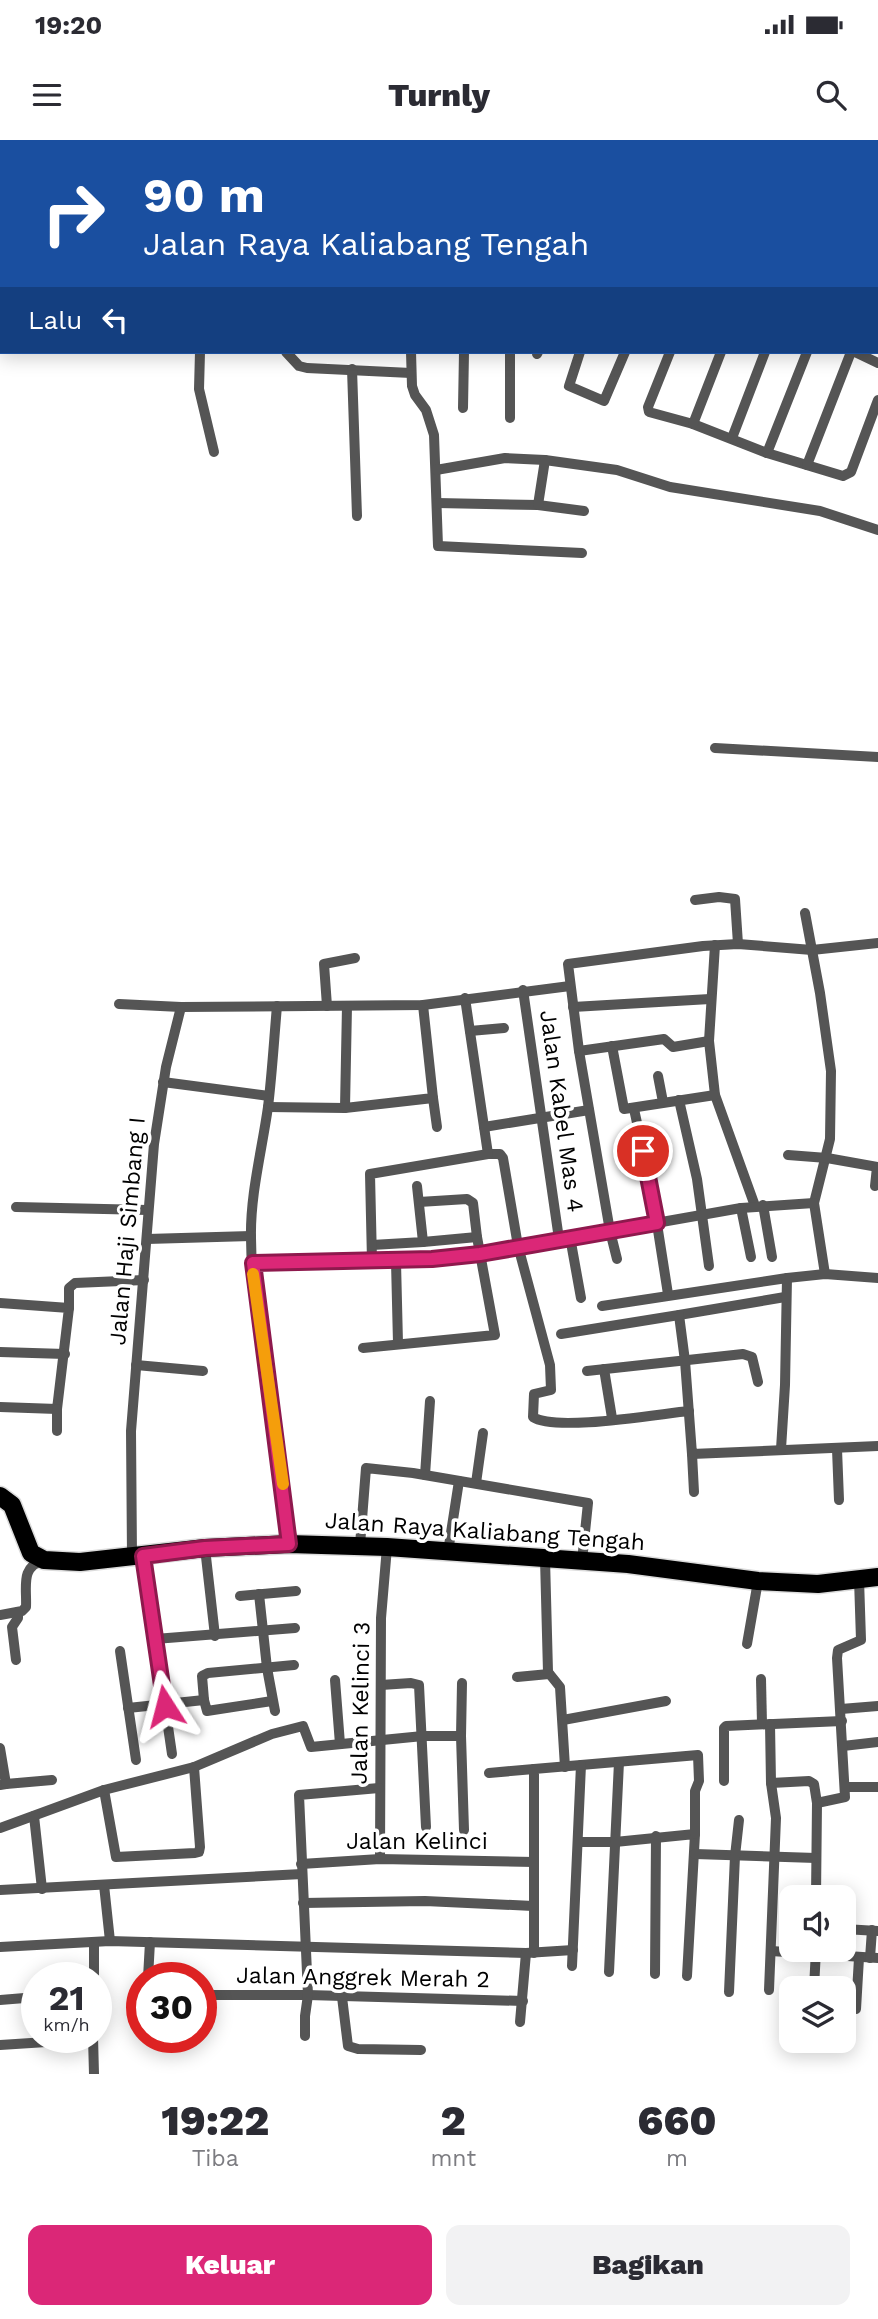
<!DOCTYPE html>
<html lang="id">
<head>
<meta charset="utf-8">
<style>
  body { margin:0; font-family:"Work Sans",sans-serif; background:#f2f2f3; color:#2b2b33; height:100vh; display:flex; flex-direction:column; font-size:26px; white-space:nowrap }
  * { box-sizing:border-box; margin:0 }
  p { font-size:23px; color:#7c7c81 }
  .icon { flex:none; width:38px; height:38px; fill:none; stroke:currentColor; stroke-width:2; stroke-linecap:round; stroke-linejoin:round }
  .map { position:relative; height:1934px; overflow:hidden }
  .side { display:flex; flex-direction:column; background:#fff; flex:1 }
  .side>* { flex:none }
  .banner { position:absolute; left:0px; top:0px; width:878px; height:214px; box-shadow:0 4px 18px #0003; background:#1a4fa0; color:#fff; overflow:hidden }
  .tools { position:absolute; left:779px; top:1745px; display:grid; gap:14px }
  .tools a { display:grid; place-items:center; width:77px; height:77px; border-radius:14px; background:#fff; box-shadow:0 4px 18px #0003; font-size:35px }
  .speed { position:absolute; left:21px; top:1822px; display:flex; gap:14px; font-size:35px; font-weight:700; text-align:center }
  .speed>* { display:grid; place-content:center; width:91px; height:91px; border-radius:50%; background:#fff; box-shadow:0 4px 18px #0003; line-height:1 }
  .speed small { font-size:18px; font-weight:400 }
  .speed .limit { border:10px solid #d22; background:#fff; color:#111 }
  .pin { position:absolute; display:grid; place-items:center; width:60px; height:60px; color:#fff; margin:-30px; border:4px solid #fff; border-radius:50%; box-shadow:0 2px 7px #0007 }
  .me { position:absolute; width:77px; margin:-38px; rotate:351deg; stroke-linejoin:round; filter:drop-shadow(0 0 5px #0008) }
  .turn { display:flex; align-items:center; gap:24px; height:147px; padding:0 28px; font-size:32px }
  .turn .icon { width:91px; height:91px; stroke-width:2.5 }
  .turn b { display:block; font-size:49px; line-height:60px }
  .then { display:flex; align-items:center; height:66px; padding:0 28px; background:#0003; gap:14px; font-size:26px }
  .eta { display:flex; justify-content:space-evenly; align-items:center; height:119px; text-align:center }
  .eta b { font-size:42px; font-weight:800; line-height:49px }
  .button { display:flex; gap:14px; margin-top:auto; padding:14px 28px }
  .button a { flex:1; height:80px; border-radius:14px; background:#db2777; color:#fff; font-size:28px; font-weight:800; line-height:80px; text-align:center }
  .button a+a { background:#f2f2f3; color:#2b2b33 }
  .status { display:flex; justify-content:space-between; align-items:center; height:49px; padding:0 35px; background:#fff; direction:ltr }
  .status svg { height:19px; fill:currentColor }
  header { display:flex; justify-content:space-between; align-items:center; height:91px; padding:0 28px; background:#fff; font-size:32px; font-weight:800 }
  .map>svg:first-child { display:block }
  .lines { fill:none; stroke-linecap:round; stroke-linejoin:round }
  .primary-casing { stroke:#dbdbdb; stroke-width:21 }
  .minor { stroke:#555; stroke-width:10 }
  .primary { stroke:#000; stroke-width:18 }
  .route-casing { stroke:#8e194d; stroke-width:18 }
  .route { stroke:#db2777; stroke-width:12 }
  .slow { stroke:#f59e0b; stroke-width:12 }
  .labels { text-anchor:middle; stroke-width:7; stroke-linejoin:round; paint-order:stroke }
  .street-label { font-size:23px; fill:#000; stroke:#fff }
</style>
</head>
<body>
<div class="status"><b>19:20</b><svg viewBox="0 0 49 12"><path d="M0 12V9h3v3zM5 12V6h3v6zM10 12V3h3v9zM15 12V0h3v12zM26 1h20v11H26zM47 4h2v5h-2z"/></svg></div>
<header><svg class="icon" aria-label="menu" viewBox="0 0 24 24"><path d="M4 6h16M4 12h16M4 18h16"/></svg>Turnly<svg class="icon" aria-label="search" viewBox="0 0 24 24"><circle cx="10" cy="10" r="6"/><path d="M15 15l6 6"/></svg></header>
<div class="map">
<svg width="878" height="1934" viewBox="0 0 878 1934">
  <rect width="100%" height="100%" fill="#fff"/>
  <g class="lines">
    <!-- primary casing -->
    <g class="primary-casing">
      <path id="primary" d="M0 1356 12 1365 31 1413 44 1420 80 1422 205 1408 289 1404 387 1407 628 1424 758 1441 818 1444 878 1437"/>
    </g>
    <!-- minor -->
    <g class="minor">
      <path d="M75 0V2"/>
      <path d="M129 0V2"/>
      <path d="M870 0 874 2"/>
      <path d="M417 2 418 0"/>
      <path d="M550 2V0"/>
      <path d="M753 2 754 0"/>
      <path d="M811 2 812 0"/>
      <path d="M877 51H878"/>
      <path d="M877 102 878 103"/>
      <path d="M877 148 878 145"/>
      <path d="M200 212 199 249 214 312"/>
      <path d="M286 212 299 226 307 228 411 233"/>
      <path d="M411 212 412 246 415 255 426 270 434 295 438 406 582 413"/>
      <path d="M580 212 569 246 604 261 625 212"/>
      <path d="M670 212 648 267 649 272 693 284 767 313 843 336 851 332 878 260"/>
      <path d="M855 212 878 223"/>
      <path d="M537 214 538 212"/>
      <path d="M352 229 357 376"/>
      <path d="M463 268 464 212"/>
      <path d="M510 278V212"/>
      <path d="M693 284 721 212"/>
      <path d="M732 298 765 212"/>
      <path d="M767 313 807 212"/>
      <path d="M807 325 851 212"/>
      <path d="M436 330 505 318 545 320 617 330 670 347 820 371 878 390"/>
      <path d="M437 363 538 365 584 371"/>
      <path d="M538 365 545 320"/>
      <path d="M715 608 878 617"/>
      <path d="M695 760 719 757 735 759 738 804"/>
      <path d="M805 773 820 853 831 931 830 999 814 1063 825 1134"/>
      <path d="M715 805 709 901 715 955 755 1066"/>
      <path d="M523 850 559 1099"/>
      <path d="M465 858 488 1014H500L503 1018 518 1106 550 1225 551 1250 534 1254 533 1277C555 1292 658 1274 689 1271"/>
      <path d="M119 864 181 867"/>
      <path d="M277 866C274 900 272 934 268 967 262 1010 250 1055 251 1098 252 1201 284 1301 289 1404"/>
      <path d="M327 866 324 824 355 818"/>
      <path d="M573 867 710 859"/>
      <path d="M470 891 504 888"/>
      <path d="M612 906 624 969 715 955"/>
      <path d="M579 911 664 899 673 907 709 901"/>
      <path d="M658 936 663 962"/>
      <path d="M163 942 269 956"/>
      <path d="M433 958 437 987"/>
      <path d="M679 960 697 1039 709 1126"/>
      <path d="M268 967 345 968 433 958 423 865"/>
      <path d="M345 968 347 866"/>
      <path d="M634 969 652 1052 668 1154"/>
      <path d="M484 987 589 970"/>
      <path d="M788 1015 827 1018 878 1027"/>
      <path d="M875 1046 877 1027"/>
      <path d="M763 1065 772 1117"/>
      <path d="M16 1067 148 1070"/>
      <path d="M741 1068 751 1117"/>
      <path d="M570 1097 581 1158"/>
      <path d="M147 1099 251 1096"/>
      <path d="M423 1102 477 1097"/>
      <path d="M372 1105 423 1102 417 1046"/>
      <path d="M617 1119 610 1091 579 911 568 824 703 806 738 804 812 810 878 803"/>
      <path d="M372 1121 370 1034 488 1014"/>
      <path d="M396 1122 398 1203"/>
      <path d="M253 1123 432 1120 480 1114 741 1068 814 1063"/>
      <path d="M785 1157 679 1175 685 1221 692 1314 878 1306"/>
      <path d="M0 1163 69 1168 57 1269 0 1267"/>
      <path d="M602 1166 787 1138 825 1134 878 1138"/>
      <path d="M69 1168V1148L75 1143 144 1140"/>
      <path d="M561 1194 679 1175"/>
      <path d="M363 1208 495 1195 477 1097 473 1063 467 1059 419 1062"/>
      <path d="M0 1212 65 1214"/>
      <path d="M136 1225 203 1231"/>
      <path d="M604 1229 612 1278"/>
      <path d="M587 1231 743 1214 752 1217 758 1242"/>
      <path d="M57 1291V1269"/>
      <path d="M781 1309 785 1245 787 1138"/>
      <path d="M837 1309 839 1360"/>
      <path d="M692 1314 694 1352"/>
      <path d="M425 1335 430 1261"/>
      <path d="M476 1343 483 1293"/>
      <path d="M360 1405 366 1328 413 1333 588 1363 582 1421"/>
      <path d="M205 1408 215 1496"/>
      <path d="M448 1412 459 1341"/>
      <path d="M143 1416 172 1614"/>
      <path d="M132 1417 131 1291 154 1004 166 927 181 867 423 865 570 846"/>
      <path d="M545 1419 548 1532 560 1547 565 1627"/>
      <path d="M259 1454 267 1528 275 1571"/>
      <path d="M240 1456 296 1451"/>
      <path d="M0 1475 22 1471 26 1467C27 1446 20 1427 44 1420"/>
      <path d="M155 1499 295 1488"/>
      <path d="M747 1504 758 1441"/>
      <path d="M120 1511 136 1620"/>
      <path d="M16 1520 12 1487 18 1478V1472"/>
      <path d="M517 1537 549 1534"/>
      <path d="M761 1539 762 1584"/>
      <path d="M335 1540 340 1604"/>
      <path d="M462 1543 461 1596 464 1690"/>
      <path d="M381 1545 411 1543 419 1545 426 1687"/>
      <path d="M272 1561 207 1571 204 1560 202 1536 208 1533 294 1525"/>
      <path d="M128 1568 204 1560"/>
      <path d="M841 1569 878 1566"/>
      <path d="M563 1580 666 1561"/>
      <path d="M843 1606 878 1602"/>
      <path d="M0 1608 6 1644 0 1645"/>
      <path d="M489 1633 534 1629"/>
      <path d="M724 1641V1588L726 1586 842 1581"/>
      <path d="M771 1643 809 1641 814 1644 817 1663 816 1757"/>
      <path d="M6 1644 52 1640"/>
      <path d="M845 1647H878"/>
      <path d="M104 1650 116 1717 195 1713 199 1712 200 1707 194 1627"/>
      <path d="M817 1663 845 1657 837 1518 838 1510 861 1500 859 1439"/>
      <path d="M34 1676 42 1749"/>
      <path d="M0 1688 104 1650 194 1627 272 1594 303 1586 311 1607 423 1596H461"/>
      <path d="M578 1702H615L695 1694 687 1836"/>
      <path d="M695 1714 816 1718"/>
      <path d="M380 1719 381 1478 387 1407"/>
      <path d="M301 1724 380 1719 534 1722"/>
      <path d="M104 1745 110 1801"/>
      <path d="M0 1750 302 1734"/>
      <path d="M303 1763 425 1761 533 1766"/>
      <path d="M844 1789 878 1791"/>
      <path d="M0 1807 110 1801 526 1813 573 1810"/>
      <path d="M771 1811 878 1818"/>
      <path d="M534 1813V1629L698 1615 699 1641 695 1651V1694"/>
      <path d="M870 1818 872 1790"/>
      <path d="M572 1826 581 1625"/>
      <path d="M609 1832 619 1622"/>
      <path d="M655 1834 656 1696"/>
      <path d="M94 1838V1803"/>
      <path d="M148 1838 150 1802"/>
      <path d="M814 1848 816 1810"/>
      <path d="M769 1850 776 1678 771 1643 770 1584"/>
      <path d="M729 1852 735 1716 739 1680"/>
      <path d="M201 1855H308L523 1861"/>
      <path d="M342 1857 348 1906 358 1909 421 1910"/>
      <path d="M0 1860 37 1857"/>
      <path d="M856 1869 859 1818"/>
      <path d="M520 1882 526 1813"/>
      <path d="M305 1896V1876L308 1855 299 1655 379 1648"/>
      <path d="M93 1897 94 1934"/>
      <path d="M0 1905 93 1899"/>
    </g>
    <!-- primary -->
    <use href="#primary" class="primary"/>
  </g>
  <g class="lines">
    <!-- route casing -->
    <g class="route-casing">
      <path id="route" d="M165 1566 143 1416 205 1408 289 1404 253 1123 432 1119 480 1114 657 1083 643 1011"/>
    </g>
    <!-- route -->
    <use href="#route" class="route"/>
    <!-- slow -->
    <path class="slow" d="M253 1134 283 1344"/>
  </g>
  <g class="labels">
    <!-- street labels -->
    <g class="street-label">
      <text transform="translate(562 971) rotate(82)" y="8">Jalan Kabel Mas 4</text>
      <text transform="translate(127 1091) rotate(-85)" y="8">Jalan Haji Simbang I</text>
      <text transform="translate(485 1391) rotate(4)" y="8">Jalan Raya Kaliabang Tengah</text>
      <text transform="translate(360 1563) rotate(-89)" y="8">Jalan Kelinci 3</text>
      <text x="417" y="1709">Jalan Kelinci</text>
      <text transform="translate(363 1837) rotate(1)" y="8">Jalan Anggrek Merah 2</text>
    </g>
  </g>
</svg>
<div class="tools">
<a><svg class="icon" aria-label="sound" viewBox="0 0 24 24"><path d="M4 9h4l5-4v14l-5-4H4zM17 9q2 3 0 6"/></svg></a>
<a><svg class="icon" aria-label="layers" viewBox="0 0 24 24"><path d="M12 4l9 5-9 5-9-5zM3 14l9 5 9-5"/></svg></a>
</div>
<div class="speed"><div>21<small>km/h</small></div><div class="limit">30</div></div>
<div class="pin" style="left:643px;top:1011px;background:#d93025"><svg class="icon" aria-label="arrive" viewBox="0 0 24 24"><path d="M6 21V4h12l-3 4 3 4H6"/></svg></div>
<svg class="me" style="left:165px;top:1566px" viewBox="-20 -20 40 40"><path d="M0-17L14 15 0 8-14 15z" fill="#db2777" stroke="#fff" stroke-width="4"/></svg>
<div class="banner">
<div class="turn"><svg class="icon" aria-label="right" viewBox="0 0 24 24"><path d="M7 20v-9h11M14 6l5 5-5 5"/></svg><div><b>90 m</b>Jalan Raya Kaliabang Tengah</div></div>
<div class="then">Lalu<svg class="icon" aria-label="left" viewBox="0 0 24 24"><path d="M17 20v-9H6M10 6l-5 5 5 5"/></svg></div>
</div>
</div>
<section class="side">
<div class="eta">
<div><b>19:22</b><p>Tiba</p></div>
<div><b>2</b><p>mnt</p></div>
<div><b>660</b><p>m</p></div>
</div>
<div class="button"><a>Keluar</a><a>Bagikan</a></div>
</section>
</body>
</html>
